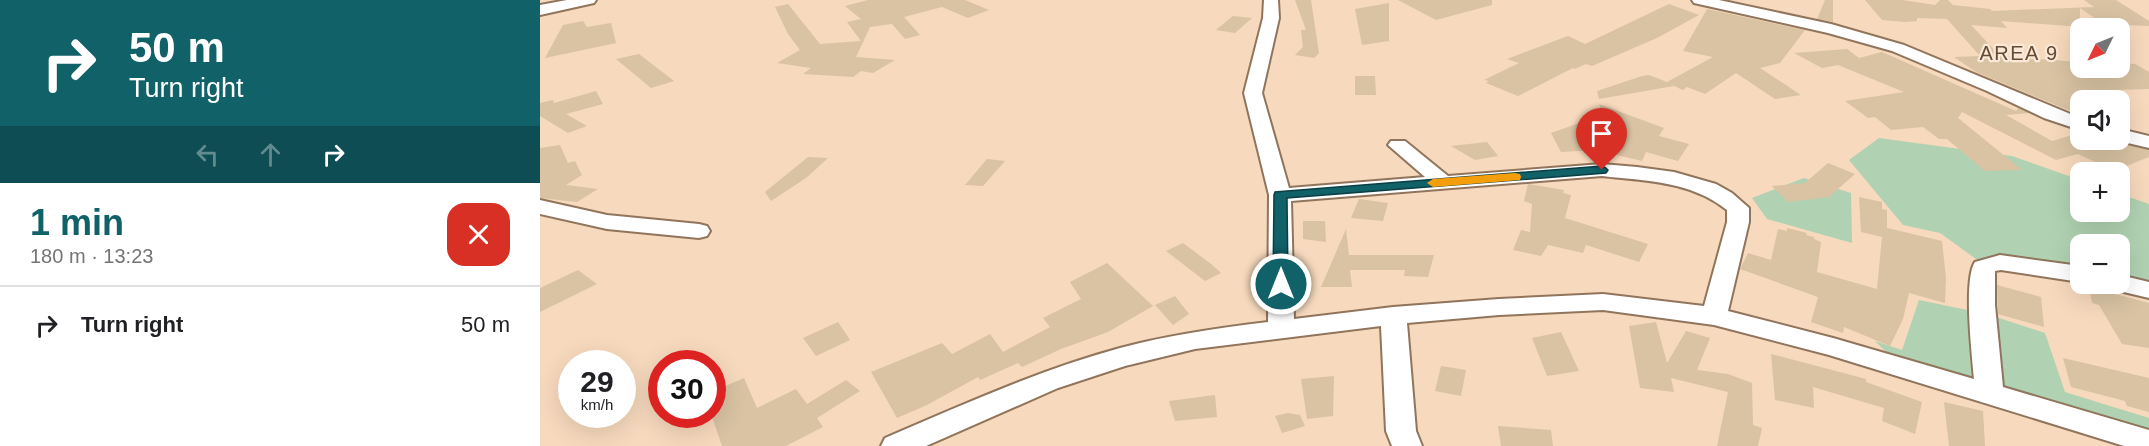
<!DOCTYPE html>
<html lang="en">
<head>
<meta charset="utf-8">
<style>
  body { margin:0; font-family:Helvetica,sans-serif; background:#f2f2f2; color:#202124; height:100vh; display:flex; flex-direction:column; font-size:22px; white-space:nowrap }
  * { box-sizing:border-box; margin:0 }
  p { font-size:20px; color:#757577 }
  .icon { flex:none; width:33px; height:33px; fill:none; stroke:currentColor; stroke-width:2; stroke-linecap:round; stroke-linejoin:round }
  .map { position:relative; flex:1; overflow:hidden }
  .drawer { display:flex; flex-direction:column; background:#fff; width:540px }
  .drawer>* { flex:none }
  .top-card { background:#116168; color:#fff; overflow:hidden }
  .needle { width:39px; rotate:227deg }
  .controls { position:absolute; left:1530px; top:18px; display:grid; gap:12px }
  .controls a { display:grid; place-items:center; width:60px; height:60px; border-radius:12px; background:#fff; box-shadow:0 6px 24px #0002; font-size:30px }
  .speed { position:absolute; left:18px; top:350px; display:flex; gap:12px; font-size:30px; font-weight:700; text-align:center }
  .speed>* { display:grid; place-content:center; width:78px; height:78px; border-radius:50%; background:#fff; box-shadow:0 6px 24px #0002; line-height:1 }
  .speed small { font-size:15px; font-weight:400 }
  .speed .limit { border:9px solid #d22; background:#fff; color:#111 }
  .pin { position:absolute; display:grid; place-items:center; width:51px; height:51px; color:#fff; margin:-62px -26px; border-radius:50% 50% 50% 0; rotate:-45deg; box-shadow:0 0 6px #0007 }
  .pin .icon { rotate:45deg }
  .me { position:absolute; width:66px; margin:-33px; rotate:0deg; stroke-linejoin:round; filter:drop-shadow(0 0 4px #0008) }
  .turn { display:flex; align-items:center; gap:21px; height:126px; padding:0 30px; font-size:27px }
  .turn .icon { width:78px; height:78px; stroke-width:2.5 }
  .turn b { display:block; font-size:42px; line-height:51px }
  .lanes { display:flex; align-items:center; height:57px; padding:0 30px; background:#0003; justify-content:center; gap:30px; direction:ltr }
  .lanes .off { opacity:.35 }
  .round { display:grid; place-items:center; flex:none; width:63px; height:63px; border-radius:18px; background:#f2f2f2 }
  .summary { display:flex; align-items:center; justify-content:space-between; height:102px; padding:0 30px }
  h1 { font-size:36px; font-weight:700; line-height:45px; color:#116168 }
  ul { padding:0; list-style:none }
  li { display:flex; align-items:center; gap:18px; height:78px; padding:0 30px; border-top:2px solid #e0e0e0 }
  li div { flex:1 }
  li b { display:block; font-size:22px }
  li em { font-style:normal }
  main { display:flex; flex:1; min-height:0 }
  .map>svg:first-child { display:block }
  .green { fill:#b0d2b2 }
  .building { fill:#d9c3a3 }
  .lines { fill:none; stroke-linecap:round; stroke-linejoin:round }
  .minor-casing { stroke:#90755c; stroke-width:4 }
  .minor { fill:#fff; fill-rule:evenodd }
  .route { fill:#116168; stroke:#0b3f44; stroke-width:1.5 }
  .slow { fill:#f59e0b }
  .labels { text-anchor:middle; stroke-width:4.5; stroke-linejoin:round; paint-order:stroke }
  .far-quarter-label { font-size:20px; letter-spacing:1.5px; fill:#654c34; stroke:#fae8d8 }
</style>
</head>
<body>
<main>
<section class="drawer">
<div class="top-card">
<div class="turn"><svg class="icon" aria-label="right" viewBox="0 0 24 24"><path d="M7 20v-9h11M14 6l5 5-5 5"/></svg><div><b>50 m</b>Turn right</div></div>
<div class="lanes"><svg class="icon off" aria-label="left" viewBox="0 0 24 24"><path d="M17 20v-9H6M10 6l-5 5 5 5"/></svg><svg class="icon off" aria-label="ahead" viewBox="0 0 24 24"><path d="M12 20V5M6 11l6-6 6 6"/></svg><svg class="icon" aria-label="right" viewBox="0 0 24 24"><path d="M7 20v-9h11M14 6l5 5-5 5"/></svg></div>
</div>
<div class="summary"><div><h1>1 min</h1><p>180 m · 13:23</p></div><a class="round" style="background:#d93025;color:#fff"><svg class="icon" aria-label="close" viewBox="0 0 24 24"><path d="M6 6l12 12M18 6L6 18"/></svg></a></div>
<ul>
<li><svg class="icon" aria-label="right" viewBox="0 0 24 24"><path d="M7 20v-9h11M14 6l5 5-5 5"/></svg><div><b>Turn right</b></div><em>50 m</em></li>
</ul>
</section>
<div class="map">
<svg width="1609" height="446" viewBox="0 0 1609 446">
  <rect width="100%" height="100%" fill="#f7d9bd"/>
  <!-- green -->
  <g class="green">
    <path d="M1339 138 1472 156 1540 180V212H1580V194L1609 204V285L1580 279V244H1540V270L1519 265 1436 259 1400 233 1363 225 1309 160Z"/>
    <path d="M1264 178 1311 193 1312 243 1227 219 1212 198Z"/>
    <path d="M1379 300 1432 311 1439 386 1356 362 1335 341 1362 350Z"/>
    <path d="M1453 316 1505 333 1525 392 1609 418V435L1461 392Z"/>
  </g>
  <!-- building -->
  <g class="building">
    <path d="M328 0H425L449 10 428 18 402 7 364 17 380 35 365 39 352 24 330 27 316 57 355 60 333 73 321 71 313 77 263 74 271 68 237 63 260 50 248 34 235 7 248 4 280 44 321 41 307 22 321 19 305 6Z"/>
    <path d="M755 0H771L779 53 774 58 755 55 763 47 761 30H766Z"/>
    <path d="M858 0H952V5L896 20Z"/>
    <path d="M1285 0H1293V22L1277 19Z"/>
    <path d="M1325 0H1362L1395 5 1400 0H1408L1413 5 1450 9 1452 11 1554 7 1544 0H1576L1609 21V26L1563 24 1540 8V23H1534L1541 27 1461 21 1467 28 1431 25 1460 56 1540 62V68H1580V63L1595 64 1609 72V89L1540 91V110H1528L1436 72 1414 57 1440 56 1407 19 1377 18V21L1365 22 1342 20Z"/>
    <path d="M849 3V41L822 45 815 9Z"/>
    <path d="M1129 4 1159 15 1117 38 1052 66 1046 64 1035 69 1033 68 978 96 946 83 949 81 944 80 979 63 967 59 1028 36 1045 44Z"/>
    <path d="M1167 9 1265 30 1240 63 1220 68 1261 95 1235 99 1196 73 1165 94 1147 87 1143 90 1134 86 1059 99 1057 91 1102 76 1109 75 1127 82 1173 57 1143 51Z"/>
    <path d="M693 16 712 18 695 33 676 30Z"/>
    <path d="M43 21 47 27 71 23 76 43 5 58 23 25Z"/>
    <path d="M1307 49 1319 58 1342 52 1476 111 1478 108 1489 113 1466 115 1512 141 1540 133V140H1561L1580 148V143L1609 150V157L1574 171 1538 154 1516 160 1422 112 1418 118 1482 170 1445 171 1407 139H1399L1383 127 1351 130 1335 117 1328 118 1305 101 1364 92 1298 65 1282 68 1254 53Z"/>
    <path d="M99 54 134 81 111 88 76 59Z"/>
    <path d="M815 76H835L836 95H815Z"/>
    <path d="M56 91 63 104 26 114 47 126 28 133 0 116V103L13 100 14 103Z"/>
    <path d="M1059 104 1124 128 1119 136 1149 144 1138 161 1106 152 1102 161 1056 150 1021 152 1011 133 1062 115Z"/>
    <path d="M947 142 958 156 935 160 911 146Z"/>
    <path d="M20 145 28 163 35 161 42 175 26 185 58 189 37 202 0 198V148Z"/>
    <path d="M268 157 288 158 266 178 231 201 225 192Z"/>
    <path d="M447 159 465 161 443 186 425 185Z"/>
    <path d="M1288 163 1315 174 1289 197 1248 202 1232 186 1265 183Z"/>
    <path d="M988 184 1024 190 1023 193 1031 195 1025 218 1108 244 1099 262 1046 245 1043 253 1008 245 1001 256 973 250 981 230 990 232 992 204 984 201Z"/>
    <path d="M1319 197 1342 202V209L1347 210V228L1402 241 1406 278 1405 303 1369 293 1363 319 1350 346 1304 327 1303 333 1271 322 1278 297 1200 269 1208 253 1231 260 1238 229 1247 231V228L1267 233 1266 235 1274 237V239L1281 242 1277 272 1337 289 1342 237 1321 232Z"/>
    <path d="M819 199 848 203 843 221 811 218Z"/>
    <path d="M763 221H785L786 242 763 239Z"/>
    <path d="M806 229 809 255H894L888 277 864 276 865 270H810L812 287H781Z"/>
    <path d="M643 243 671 264 681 273 665 281 626 251Z"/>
    <path d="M567 263 613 306 568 332 521 349 482 367 478 363 440 380 438 377 387 405 357 418 331 372 402 343 412 354 450 334 463 352 510 327 503 318 541 299 530 282Z"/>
    <path d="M38 270 57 284 0 312V288Z"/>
    <path d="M1457 285 1501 297 1504 327 1458 314Z"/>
    <path d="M1549 287 1609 303V348L1582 344 1559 305 1552 303Z"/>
    <path d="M635 296 649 314 633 325 615 305Z"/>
    <path d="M298 322 310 340 276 356 263 338Z"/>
    <path d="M1116 322 1127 363 1146 331 1170 338 1157 370 1188 374 1212 383 1213 425 1222 428 1218 446H1177L1188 392 1131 378 1134 392 1100 388 1089 326Z"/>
    <path d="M1021 332 1039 371 1007 376 992 338Z"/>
    <path d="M1231 354 1326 379V382L1382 402 1375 434 1342 421 1344 408 1273 387 1274 408 1235 400Z"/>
    <path d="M1523 358 1609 378V412L1587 406 1585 401 1531 387Z"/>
    <path d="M901 366 926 370 921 396 895 391Z"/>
    <path d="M794 376 793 416 767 419 761 379Z"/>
    <path d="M204 378 217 408 256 389 267 404 306 380 320 391 277 418 283 427 246 446H182L172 417V397L178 394 176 390Z"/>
    <path d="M675 395 677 417 635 421 629 401Z"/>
    <path d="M1404 402 1443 411 1445 446H1409Z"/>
    <path d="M748 413 760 415 765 426 742 433 735 416Z"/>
    <path d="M958 426 1011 430 1013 446H961Z"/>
  </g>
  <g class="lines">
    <!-- minor casing -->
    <g class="minor-casing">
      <g id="minor">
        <path d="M27 0H56L54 3 0 15V5Z"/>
        <path d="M724 0H738L739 18 722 93 749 188 885 177 848 145 851 141H865L908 176 1062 164 1097 167 1134 172 1176 184 1192 193 1209 208V222L1188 311 1293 338 1434 379C1432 355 1423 279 1435 262L1460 255 1540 266V282L1461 270 1455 271V305L1463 387 1609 430V446H1584L1289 355 1174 325 1063 310 959 315 867 323 876 431 882 446H852L846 431 841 326 655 349 585 366 518 388 386 446H341L345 438C422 405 499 370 580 348 628 335 678 328 728 322L729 195 704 93 723 18ZM1062 176C1106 181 1151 181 1187 210V222L1164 306 1063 294 959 299 853 307 754 319 751 201Z"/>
        <path d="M1152 0H1179L1291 24 1364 45 1540 118V130L1504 118 1447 91 1352 51 1288 33 1154 3Z"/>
        <path d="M1580 129 1609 136V148L1575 140H1580Z"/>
        <path d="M0 200 67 215 159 224 167 226 170 231 167 236 159 238 67 229 0 214Z"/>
        <path d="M1580 275 1609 282V298L1571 289 1568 284H1580Z"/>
      </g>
    </g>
    <!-- minor -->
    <use href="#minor" class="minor"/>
  </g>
  <!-- route -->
  <path class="route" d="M1062 166 1066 168 1068 170 1066 173 747 198 748 284 741 289 733 284 734 195 735 192Z"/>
  <!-- slow -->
  <path class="slow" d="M975 173 980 174 981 177 980 180 893 187 887 183 893 179Z"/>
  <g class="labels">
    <!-- far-quarter labels -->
    <g class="far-quarter-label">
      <text x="1479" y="60">AREA 9</text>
    </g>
  </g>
</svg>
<div class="controls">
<a><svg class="needle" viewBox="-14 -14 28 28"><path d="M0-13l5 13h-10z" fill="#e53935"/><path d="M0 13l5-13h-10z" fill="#757577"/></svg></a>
<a><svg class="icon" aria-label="sound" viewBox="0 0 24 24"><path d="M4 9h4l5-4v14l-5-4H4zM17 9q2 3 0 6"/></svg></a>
<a>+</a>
<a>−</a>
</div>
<div class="speed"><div>29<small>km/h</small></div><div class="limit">30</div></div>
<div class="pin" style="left:1062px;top:170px;background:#d93025"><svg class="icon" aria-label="arrive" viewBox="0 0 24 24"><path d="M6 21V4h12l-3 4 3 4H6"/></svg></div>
<svg class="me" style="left:741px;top:284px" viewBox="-20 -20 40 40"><circle r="17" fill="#116168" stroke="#fff" stroke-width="3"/><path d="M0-11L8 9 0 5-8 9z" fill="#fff"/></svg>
</div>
</main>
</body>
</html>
